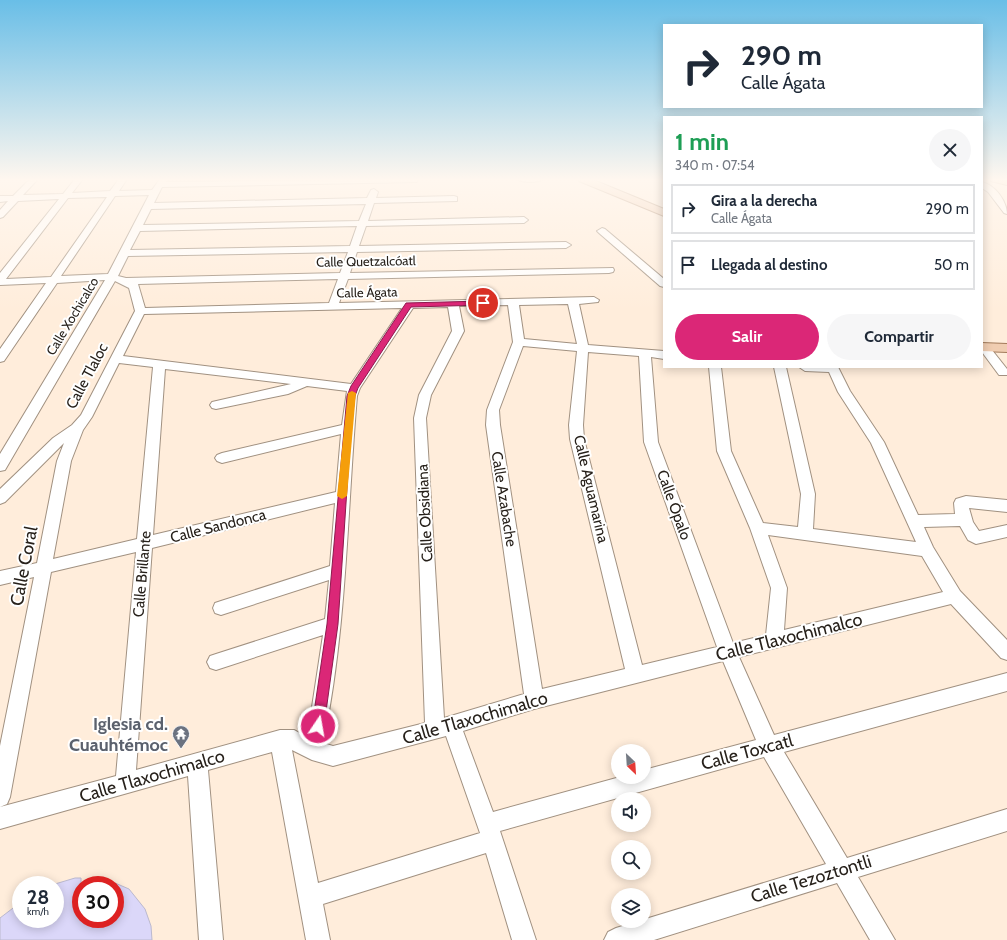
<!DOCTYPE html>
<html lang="es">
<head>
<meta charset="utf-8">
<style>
  body { margin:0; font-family:Cabin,sans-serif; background:#f6f6f7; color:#1f2937; height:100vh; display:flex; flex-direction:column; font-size:15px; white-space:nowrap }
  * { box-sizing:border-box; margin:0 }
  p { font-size:13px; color:#747a83 }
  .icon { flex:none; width:22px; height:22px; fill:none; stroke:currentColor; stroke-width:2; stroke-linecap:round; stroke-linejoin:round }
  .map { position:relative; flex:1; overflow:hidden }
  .side { position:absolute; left:663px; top:116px; width:320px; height:252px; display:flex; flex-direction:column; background:#fff; border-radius:0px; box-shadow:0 2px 10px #0003 }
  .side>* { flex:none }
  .guide { position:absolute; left:663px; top:24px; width:320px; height:84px; border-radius:0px; box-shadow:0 2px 10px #0003; background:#fff; color:#1f2937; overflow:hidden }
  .needle { width:26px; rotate:155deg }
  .fabs { position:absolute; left:611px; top:744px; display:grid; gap:8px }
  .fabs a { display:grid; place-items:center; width:40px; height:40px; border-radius:50%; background:#fff; box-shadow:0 2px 10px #0003; font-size:20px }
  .speed { position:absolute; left:12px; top:876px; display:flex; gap:8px; font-size:20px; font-weight:700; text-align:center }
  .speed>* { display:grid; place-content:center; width:52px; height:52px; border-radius:50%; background:#fff; box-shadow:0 2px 10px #0003; line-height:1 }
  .speed small { font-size:10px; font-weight:400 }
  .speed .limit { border:6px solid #d22; background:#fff; color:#111 }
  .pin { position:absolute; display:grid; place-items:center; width:34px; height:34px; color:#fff; margin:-17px; border:2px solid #fff; border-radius:50%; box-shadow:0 1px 4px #0007 }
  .me { position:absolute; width:44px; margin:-22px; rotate:12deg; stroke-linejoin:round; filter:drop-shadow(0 0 3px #0008) }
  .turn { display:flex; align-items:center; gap:14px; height:84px; padding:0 12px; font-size:18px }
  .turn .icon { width:52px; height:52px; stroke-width:2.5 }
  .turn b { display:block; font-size:28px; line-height:34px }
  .round { display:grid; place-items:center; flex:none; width:42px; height:42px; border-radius:21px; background:#f6f6f7 }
  .head { display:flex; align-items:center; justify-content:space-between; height:68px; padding:0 12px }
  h1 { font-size:24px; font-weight:800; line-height:30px; color:#1e9e55 }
  .cta { display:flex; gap:8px; margin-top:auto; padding:8px 12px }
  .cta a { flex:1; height:46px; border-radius:24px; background:#db2777; color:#fff; font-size:16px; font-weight:800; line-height:46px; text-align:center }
  .cta a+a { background:#f6f6f7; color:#1f2937 }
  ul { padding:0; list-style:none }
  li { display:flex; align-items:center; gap:12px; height:50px; margin:0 8px 6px; padding:0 4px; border:2px solid #e0e1e3; border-radius:0px }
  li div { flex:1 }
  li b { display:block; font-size:15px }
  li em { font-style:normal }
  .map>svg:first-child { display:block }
  .building { fill:#dbd7f9; stroke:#bbb9ce }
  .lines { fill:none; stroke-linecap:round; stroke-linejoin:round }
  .minor-casing { stroke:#a19181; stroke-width:2 }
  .major-casing { stroke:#a37b5b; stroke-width:2 }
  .minor { fill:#fff; fill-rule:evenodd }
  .major { fill:#f0cdb1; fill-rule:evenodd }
  .route { fill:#db2777; stroke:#8e194d }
  .slow { fill:#f59e0b }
  .labels { text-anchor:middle; stroke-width:4; stroke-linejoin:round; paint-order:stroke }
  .far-street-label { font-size:13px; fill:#27211b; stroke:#fff }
  .street-label { font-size:15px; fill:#27211b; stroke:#fff }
  .near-street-label { font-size:18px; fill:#27211b; stroke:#fff }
  .near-worship-label { font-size:18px; font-weight:bold; fill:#5b616d; stroke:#fff; text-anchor:end }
</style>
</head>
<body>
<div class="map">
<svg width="1007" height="940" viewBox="0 0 1007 940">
  <rect width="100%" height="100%" fill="#ffeddb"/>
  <!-- building -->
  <path class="building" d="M75 878H81V919H115V883L129 889 145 909 151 926 152 940H0V918L21 902V919H55V884Z"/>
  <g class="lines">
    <!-- minor casing -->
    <g class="minor-casing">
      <g id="minor">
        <path d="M30 179H38L23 195 63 194 75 179H83L72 193 110 191 119 179H127L119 191 152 190 160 179H168L166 182 417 179V182H414L162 187 154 203 367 198 371 190 374 189 378 192 376 198 454 196 457 197V201L374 203 368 221 524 217 528 220 524 223 366 226 359 246 566 242 571 245 566 248 357 252 350 273 613 268 614 270 613 272 609 273 348 279 339 303 594 297 599 300 598 302 579 304 588 345 664 351V359L651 357 658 442 733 643 766 635 771 588 750 528 717 451 709 367H721L731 451 763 523 798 527 801 494 774 367H786L815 494 813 529 916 542 871 443 838 392 829 372 805 371 799 367H838L850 391 884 442 918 515 955 514 954 503 956 499 966 496 1007 500V512L969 508 973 522 979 531 1007 525V537L976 544 968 540 960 526 924 527 933 547 960 591 1007 640V660L1001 658 951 604 739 657 774 735 1007 673V691L784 752 847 858 1007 809V831L858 877 895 940H870L837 883 654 940H604L608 932 616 928 826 864 764 757 500 831 536 940H512L486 853 323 904 330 940H306L272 752 208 770 223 940H199L188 776 0 829V807L116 776 136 552 51 572 10 797 7 804 0 807V746L34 577 0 585V571L37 563 57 461 64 443 5 502 0 504V489L53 438 72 425 81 415 135 311 129 288 115 281 5 470 0 471V454L105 280 57 283 4 361 0 362V349L46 283 0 285V273L59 199 18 201 3 217 0 218V210L8 201 0 202V196H13ZM149 195 108 274 61 276 115 196ZM107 197 51 277 6 279 68 198ZM366 204 359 221 143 225 151 209ZM357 226 350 246 130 250 140 231ZM348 252 340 273 126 278 118 276 128 256ZM338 279 329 303 145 308 138 284ZM568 304 577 344 524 339 519 305ZM508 305 513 342 487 410 486 425 524 694 444 718 426 418 431 395 464 331 459 306ZM448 307 452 331 419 395 414 418 425 723 333 746 323 743C347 629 347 512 357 396L360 388 413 308ZM402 308 351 384 123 356 144 314ZM523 346 577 351 569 425 570 439 625 669 542 689 500 425 499 410ZM588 352 639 356 644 442 717 647 642 665 584 439 583 425ZM119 363 153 367 137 539 53 559 71 461 83 430 92 417ZM165 369 291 384 212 402 210 405 212 408 216 409 288 394 307 386 347 391 342 425 222 453 217 455 215 458 217 461 222 463 341 434 336 492 153 535ZM335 503 330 566 221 601 215 603 213 608 215 613 221 615 329 580 325 619 216 654 210 656 207 662 210 668 216 670 323 635 312 707 305 736 294 730H280L136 770 152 548ZM768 535 922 556 943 592 784 630 787 588ZM723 661 756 740 644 770V777H620L493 812 463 731 534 709ZM446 736 480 833 318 883 292 750 312 760 333 766Z"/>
        <path d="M517 179H543C538 183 522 183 517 179Z"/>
        <path d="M982 182C995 185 1007 201 1007 214L1004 213 988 192 982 188Z"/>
        <path d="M602 228 605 229 664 279V287L660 286 599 233 597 231Z"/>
        <path d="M982 344 988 345 1007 369V375H999L982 352Z"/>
      </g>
    </g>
    <!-- major casing -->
    <g class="major-casing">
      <g id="major">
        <path d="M578 179H591L664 209V216L579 181Z"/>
        <path d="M990 179H1007V185L991 181Z"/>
        <path d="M982 343 1007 344V352L982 351Z"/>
      </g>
    </g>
    <!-- minor -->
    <use href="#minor" class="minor"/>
    <!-- major -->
    <use href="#major" class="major"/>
  </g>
  <!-- sky -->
  <linearGradient id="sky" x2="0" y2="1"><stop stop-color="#69bee7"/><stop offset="0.58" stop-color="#fff7ef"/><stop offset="1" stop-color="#fff7ef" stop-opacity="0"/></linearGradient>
  <rect width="1007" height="310" fill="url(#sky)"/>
  <!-- route -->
  <path class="route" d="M483 301 485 302V305L411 307 358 388 355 396 351 428 338 624 324 726 322 730 318 732 313 730 312 726 327 624 347 396 351 386 406 303Z"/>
  <!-- slow -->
  <path class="slow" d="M352 391 356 393 347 496 342 499 337 496 348 393Z"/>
  <!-- icons -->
  <defs>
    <g id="temple-pin" transform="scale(0.9)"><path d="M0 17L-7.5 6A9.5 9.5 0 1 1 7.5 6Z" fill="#6b7280" stroke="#fff"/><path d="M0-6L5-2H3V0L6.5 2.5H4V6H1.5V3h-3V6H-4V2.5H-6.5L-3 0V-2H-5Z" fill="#fff"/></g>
  </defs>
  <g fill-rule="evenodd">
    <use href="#temple-pin" x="181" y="734"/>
  </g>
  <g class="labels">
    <!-- far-street labels -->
    <g class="far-street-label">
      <text transform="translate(366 261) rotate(-1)" y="5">Calle Quetzalcóatl</text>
      <text transform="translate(367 292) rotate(-1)" y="5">Calle Ágata</text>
      <text transform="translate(72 316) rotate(-59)" y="5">Calle Xochicalco</text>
    </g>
    <!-- street labels -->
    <g class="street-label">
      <text transform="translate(87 376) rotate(-62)" y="5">Calle Tlaloc</text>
      <text transform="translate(591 489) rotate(77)" y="5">Calle Aguamarina</text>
      <text transform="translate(504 499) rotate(81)" y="5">Calle Azabache</text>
      <text transform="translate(674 505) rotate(70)" y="5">Calle Ópalo</text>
      <text transform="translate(425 513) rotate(-93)" y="5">Calle Obsidiana</text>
      <text transform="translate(218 526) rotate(-14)" y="5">Calle Sandonca</text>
      <text transform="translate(142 574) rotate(-85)" y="5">Calle Brillante</text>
    </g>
    <!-- near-street labels -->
    <g class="near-street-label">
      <text transform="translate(24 566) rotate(-79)" y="6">Calle Coral</text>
      <text transform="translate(789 637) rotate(-14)" y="6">Calle Tlaxochimalco</text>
      <text transform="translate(475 718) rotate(-16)" y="6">Calle Tlaxochimalco</text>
      <text transform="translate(747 752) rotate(-15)" y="6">Calle Toxcatl</text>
      <text transform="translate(152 776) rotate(-16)" y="6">Calle Tlaxochimalco</text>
      <text transform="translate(811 879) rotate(-17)" y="6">Calle Tezoztontli</text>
    </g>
    <!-- near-worship labels -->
    <g class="near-worship-label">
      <text x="168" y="730">Iglesia cd.<tspan x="168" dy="21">Cuauhtémoc</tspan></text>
    </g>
  </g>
</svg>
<div class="fabs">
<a><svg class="needle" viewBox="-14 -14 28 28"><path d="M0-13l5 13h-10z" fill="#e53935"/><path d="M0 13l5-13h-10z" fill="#747a83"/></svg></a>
<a><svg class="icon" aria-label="sound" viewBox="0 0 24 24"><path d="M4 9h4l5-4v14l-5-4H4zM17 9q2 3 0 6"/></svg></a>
<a><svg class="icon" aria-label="search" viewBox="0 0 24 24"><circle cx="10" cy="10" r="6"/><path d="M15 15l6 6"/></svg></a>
<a><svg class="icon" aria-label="layers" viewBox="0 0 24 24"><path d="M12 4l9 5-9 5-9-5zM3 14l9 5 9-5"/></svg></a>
</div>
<div class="speed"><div>28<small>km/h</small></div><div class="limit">30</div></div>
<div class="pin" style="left:483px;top:303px;background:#d93025"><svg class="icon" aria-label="arrive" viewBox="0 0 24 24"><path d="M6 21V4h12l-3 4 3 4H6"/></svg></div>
<svg class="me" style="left:318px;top:726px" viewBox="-20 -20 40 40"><circle r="17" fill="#db2777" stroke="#fff" stroke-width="3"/><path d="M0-11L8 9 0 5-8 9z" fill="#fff"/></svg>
<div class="guide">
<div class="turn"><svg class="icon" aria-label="right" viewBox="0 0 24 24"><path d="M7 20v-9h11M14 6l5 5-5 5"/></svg><div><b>290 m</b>Calle Ágata</div></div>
</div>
<section class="side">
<div class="head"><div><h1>1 min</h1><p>340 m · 07:54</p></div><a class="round"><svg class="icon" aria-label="close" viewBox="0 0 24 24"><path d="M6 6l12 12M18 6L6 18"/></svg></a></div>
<ul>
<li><svg class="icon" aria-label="right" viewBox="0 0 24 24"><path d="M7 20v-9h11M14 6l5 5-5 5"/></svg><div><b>Gira a la derecha</b><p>Calle Ágata</p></div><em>290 m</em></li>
<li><svg class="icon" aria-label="arrive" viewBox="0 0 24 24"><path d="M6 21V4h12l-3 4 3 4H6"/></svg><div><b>Llegada al destino</b></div><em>50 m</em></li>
</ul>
<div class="cta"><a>Salir</a><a>Compartir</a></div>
</section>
</div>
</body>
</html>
